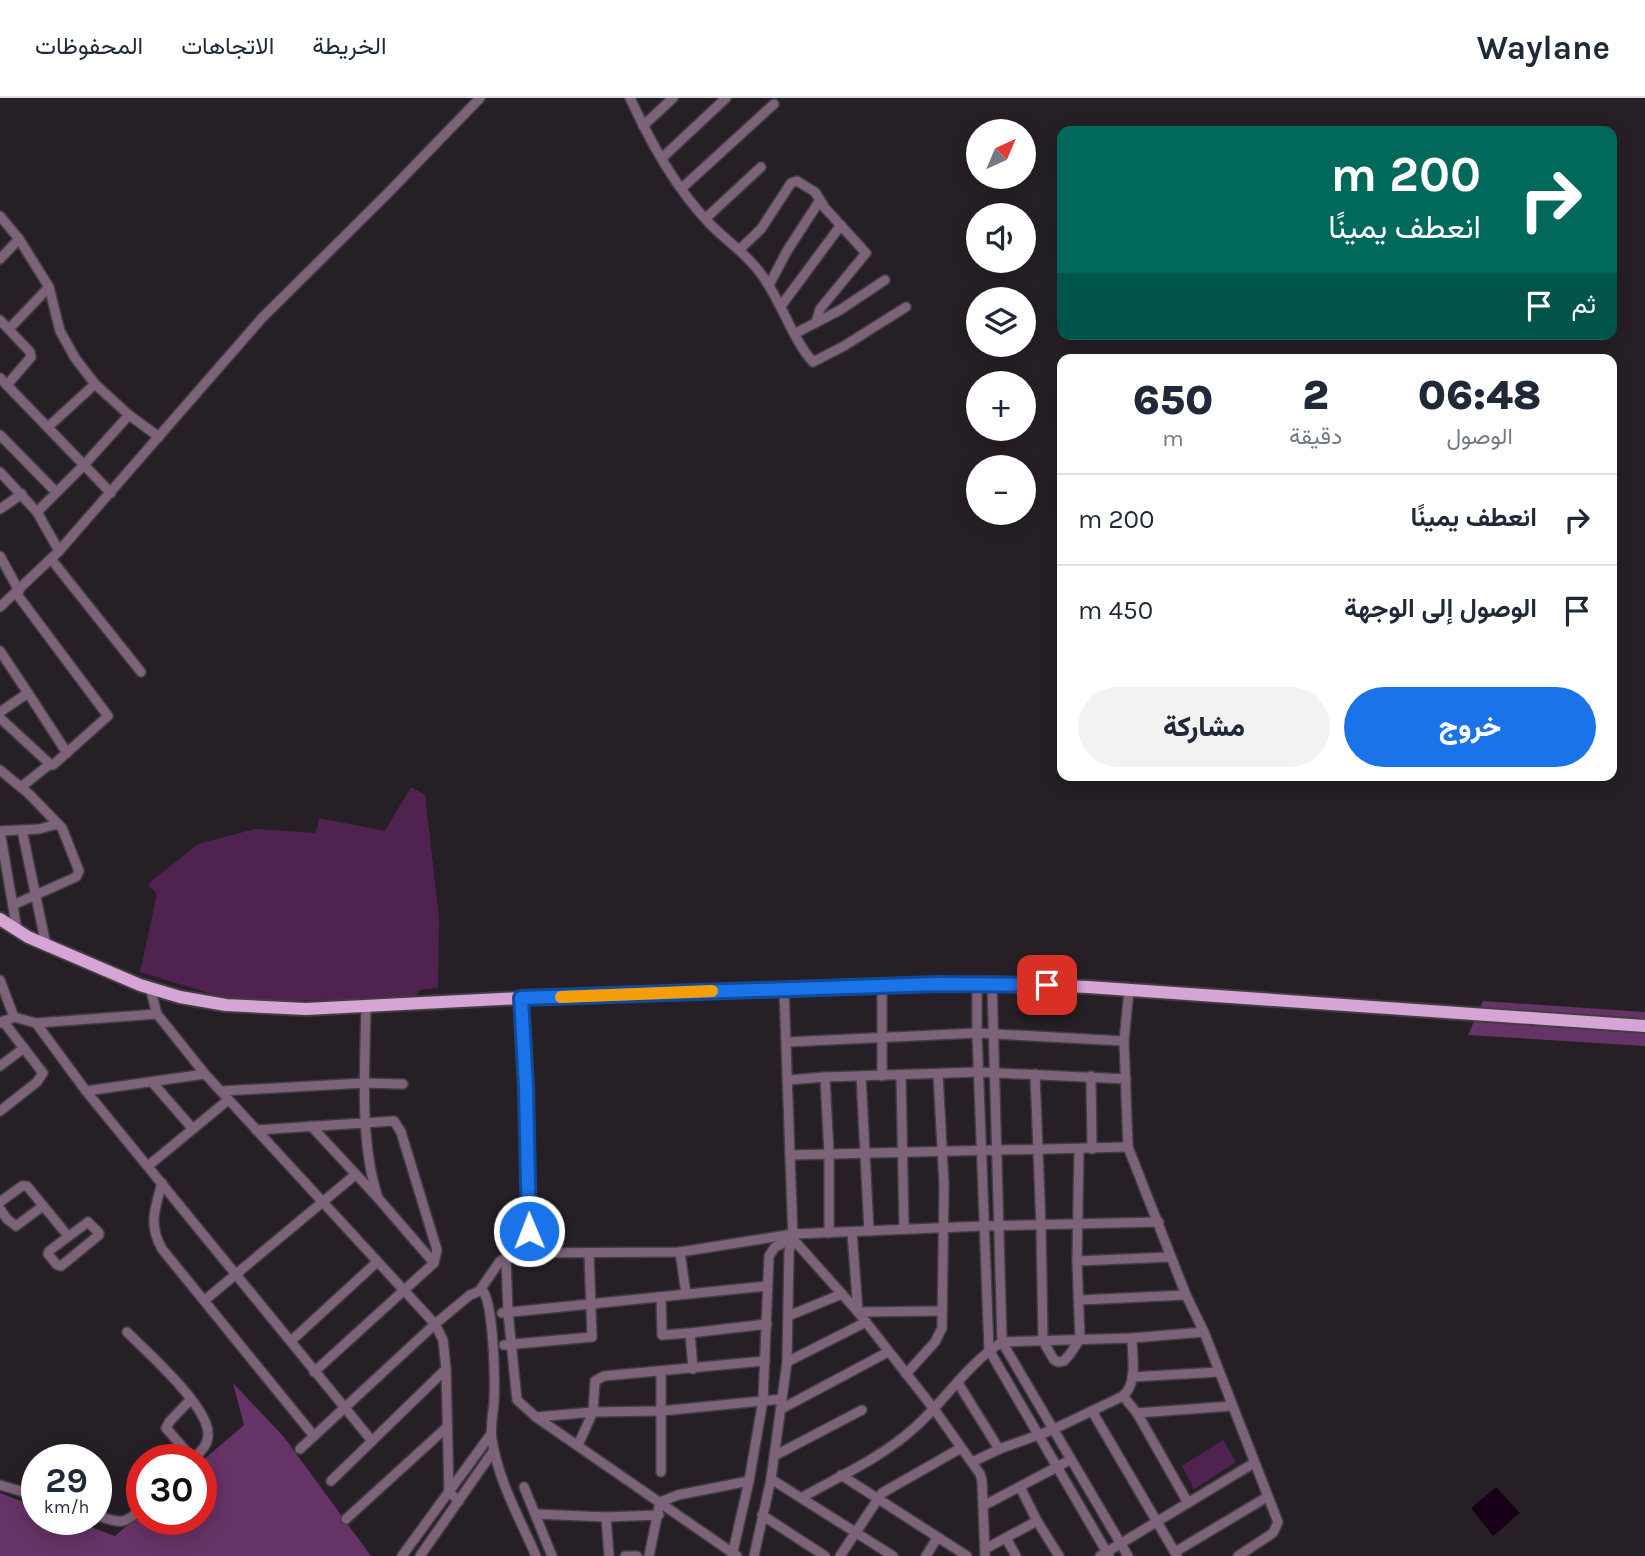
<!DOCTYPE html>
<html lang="ar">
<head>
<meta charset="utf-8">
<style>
  body { margin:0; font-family:Karla,Vazirmatn,sans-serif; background:#f2f2f3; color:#1f2937; direction:rtl; height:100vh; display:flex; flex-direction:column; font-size:26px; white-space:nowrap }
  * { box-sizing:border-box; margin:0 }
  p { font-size:23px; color:#747a83 }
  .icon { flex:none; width:38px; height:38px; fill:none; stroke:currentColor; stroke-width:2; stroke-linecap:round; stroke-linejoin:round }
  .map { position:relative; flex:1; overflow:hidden; direction:ltr }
  .side { position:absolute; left:1057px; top:256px; width:560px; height:427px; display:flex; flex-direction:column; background:#fff; border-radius:14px; box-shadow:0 4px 18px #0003; direction:rtl }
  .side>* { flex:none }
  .guide { position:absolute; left:1057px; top:28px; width:560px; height:214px; border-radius:14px; box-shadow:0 4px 18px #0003; direction:rtl; background:#00695c; color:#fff; overflow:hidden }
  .needle { width:46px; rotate:44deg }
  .tools { position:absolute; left:966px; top:21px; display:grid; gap:14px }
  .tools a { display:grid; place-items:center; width:70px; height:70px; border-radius:50%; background:#fff; box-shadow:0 4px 18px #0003; font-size:35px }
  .speed { position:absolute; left:21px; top:1346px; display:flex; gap:14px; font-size:35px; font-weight:700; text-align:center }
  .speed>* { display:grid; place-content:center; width:91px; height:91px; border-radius:50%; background:#fff; box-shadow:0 4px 18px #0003; line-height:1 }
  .speed small { font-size:18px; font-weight:400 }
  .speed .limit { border:10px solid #d22; background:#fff; color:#111 }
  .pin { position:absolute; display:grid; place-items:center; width:60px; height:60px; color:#fff; margin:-30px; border-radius:14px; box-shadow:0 4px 10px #0006 }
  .me { position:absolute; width:77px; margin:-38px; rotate:359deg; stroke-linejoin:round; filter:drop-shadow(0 0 5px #0008) }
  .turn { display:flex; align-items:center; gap:24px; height:147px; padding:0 21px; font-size:32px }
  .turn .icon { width:91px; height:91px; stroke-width:2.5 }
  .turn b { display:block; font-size:49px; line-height:60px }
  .then { display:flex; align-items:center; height:66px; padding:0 21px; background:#0003; gap:14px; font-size:26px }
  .eta { display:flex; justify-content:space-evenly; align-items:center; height:119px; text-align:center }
  .eta b { font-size:42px; font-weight:800; line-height:49px }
  .primary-button { display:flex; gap:14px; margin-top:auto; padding:14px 21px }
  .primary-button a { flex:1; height:80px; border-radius:42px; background:#1a73e8; color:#fff; font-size:28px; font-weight:800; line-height:80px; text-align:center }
  .primary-button a+a { background:#f2f2f3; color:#1f2937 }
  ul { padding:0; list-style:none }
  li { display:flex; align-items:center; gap:21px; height:91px; padding:0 21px; border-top:2px solid #e0e1e3 }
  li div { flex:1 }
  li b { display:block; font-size:26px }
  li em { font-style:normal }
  header { display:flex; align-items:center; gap:42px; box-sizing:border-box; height:98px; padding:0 35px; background:#fff; border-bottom:2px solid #e0e1e3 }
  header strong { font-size:33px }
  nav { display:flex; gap:38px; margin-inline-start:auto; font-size:24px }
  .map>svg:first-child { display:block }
  .green { fill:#502250 }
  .forest { fill:#636 }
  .water { fill:#19001a }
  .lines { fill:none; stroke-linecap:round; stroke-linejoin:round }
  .minor-casing { stroke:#433d43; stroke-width:12 }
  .major-casing { stroke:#433d43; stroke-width:16 }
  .minor { stroke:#7c637a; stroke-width:9 }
  .major { stroke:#d6a4d5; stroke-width:12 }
  .route-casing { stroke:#114b97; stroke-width:18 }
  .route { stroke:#1a73e8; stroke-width:12 }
  .slow { stroke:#f59e0b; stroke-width:12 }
</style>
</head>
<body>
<header>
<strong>Waylane</strong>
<nav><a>الخريطة</a><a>الاتجاهات</a><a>المحفوظات</a></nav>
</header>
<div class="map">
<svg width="1645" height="1458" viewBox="0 0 1645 1458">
  <rect width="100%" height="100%" fill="#262026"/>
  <!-- green -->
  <g class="green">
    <path d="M411 689 425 697 439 820 438 890 420 892 415 899 288 903 225 900 140 874 157 796 148 786 198 746 255 731 316 735 319 720 385 733Z"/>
    <path d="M1223 1342 1236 1364 1194 1391 1182 1368Z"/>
  </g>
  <!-- forest -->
  <g class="forest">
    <path d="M1483 903 1645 914V948L1468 937Z"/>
    <path d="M233 1285 284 1339 371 1458H0V1395L37 1409V1421H69L115 1438 142 1415V1421H201V1364L244 1327Z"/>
  </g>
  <!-- water -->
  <path class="water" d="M1496 1389 1520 1415 1493 1438 1471 1410Z"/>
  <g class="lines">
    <!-- minor casing -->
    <g class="minor-casing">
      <g id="minor">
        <path d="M630 0C651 45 676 91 711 127 728 144 747 156 761 176 780 200 793 243 813 264L844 248 906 209"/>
        <path d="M643 28 673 0"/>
        <path d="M662 60 726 0"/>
        <path d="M682 90 774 6"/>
        <path d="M0 118 19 141 49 189 60 233 75 260 95 286 129 317 159 339"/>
        <path d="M706 120 761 69"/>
        <path d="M740 151 761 131 791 85 797 83 815 94 825 110 866 155 820 211 816 224"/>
        <path d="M0 161 19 141"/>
        <path d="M769 187 787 153 820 102"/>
        <path d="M781 208 841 127"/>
        <path d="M0 222 30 254 31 259 7 287"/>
        <path d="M9 231 49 189"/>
        <path d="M796 235 840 212 885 182"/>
        <path d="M0 280 111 395"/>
        <path d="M48 329 95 286"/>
        <path d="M0 337 56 394"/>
        <path d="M0 374 37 414 59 453"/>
        <path d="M0 411 22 396"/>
        <path d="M37 414 84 367 129 317"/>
        <path d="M0 458 19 493"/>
        <path d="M51 461 141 574"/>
        <path d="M16 495 108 618 53 667H49"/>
        <path d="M0 509 59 453 262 220 387 96 480 0"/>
        <path d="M0 553 28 595 0 614"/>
        <path d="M28 595 67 655"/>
        <path d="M0 620 50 666 21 689"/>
        <path d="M0 672 29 696 62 730 79 773 76 779 13 807"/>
        <path d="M22 732 46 847"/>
        <path d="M0 733 17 832"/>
        <path d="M0 733 39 731 58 726"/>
        <path d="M0 882 14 919"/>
        <path d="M992 885 1002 1244 1128 1458"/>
        <path d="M977 886V935L989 1252 1109 1458"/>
        <path d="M150 890 157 916 205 976 435 1226 443 1242 446 1271 449 1394 459 1403"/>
        <path d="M1129 892 1124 943 1128 1049 1186 1197 1204 1234 1278 1424 1273 1435 1238 1458"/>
        <path d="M366 909C365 969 359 1042 378 1100"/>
        <path d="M0 925 14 919 36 925 157 916"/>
        <path d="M36 925 86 993 372 1343"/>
        <path d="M787 944 977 935 1124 943"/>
        <path d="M0 968 24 950"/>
        <path d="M1035 976 1041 1128 1043 1243 1054 1262 1058 1264 1064 1263 1070 1256 1080 1241 1077 1163 1079 1051"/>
        <path d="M861 978 869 1133"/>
        <path d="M882 978V888"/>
        <path d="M901 978 904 1131"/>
        <path d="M1091 978 1092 1051"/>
        <path d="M825 979 829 1056V1135"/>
        <path d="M788 982 825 979 978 974 1126 981"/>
        <path d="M152 984 192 1030"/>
        <path d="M86 993 205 976"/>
        <path d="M221 993 364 985 403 986"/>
        <path d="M0 1013 37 984 43 975 3 923"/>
        <path d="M311 1028 378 1100 434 1165"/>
        <path d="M256 1032 394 1023 401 1034 437 1152 434 1165 314 1274"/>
        <path d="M790 1057 1128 1049"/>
        <path d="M148 1068 228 1002"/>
        <path d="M162 1085C155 1111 148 1126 162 1151L314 1338"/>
        <path d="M0 1104 22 1088H27L68 1138"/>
        <path d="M0 1111 7 1121 16 1128 43 1108"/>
        <path d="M88 1124 99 1135V1137L61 1168 57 1167 48 1156 49 1153Z"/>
        <path d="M852 1134 858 1214 941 1213"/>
        <path d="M793 1141 858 1214 934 1311 980 1376 982 1383 985 1458"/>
        <path d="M680 1154 686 1196"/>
        <path d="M517 1155 527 1145 529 1133 526 988 521 900"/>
        <path d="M506 1160 508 1214 517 1302 536 1319 737 1458"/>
        <path d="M1077 1163 1170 1159"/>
        <path d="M480 1192 500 1163 517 1155 680 1154 793 1136 984 1128 1159 1124"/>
        <path d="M661 1199 662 1237 690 1235"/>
        <path d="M205 1202 355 1077"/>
        <path d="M1080 1202 1186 1197"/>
        <path d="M502 1215 767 1188"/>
        <path d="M788 1218 842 1196"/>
        <path d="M127 1234C147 1254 207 1307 208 1335 209 1347 200 1354 192 1362"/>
        <path d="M291 1243 377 1164"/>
        <path d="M504 1247 592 1239 589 1155"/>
        <path d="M787 1264 866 1224"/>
        <path d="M693 1271 690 1235 767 1226"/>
        <path d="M906 1276 935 1244 942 1230 944 1087 938 976"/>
        <path d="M1132 1279 1218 1274"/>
        <path d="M958 1285 999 1351"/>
        <path d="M1123 1298 1137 1315 1188 1405"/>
        <path d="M191 1301 170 1323 166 1330 193 1361"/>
        <path d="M781 1311 888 1254"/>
        <path d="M1092 1313 1177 1458"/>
        <path d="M1137 1315 1232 1308"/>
        <path d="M536 1319 593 1314 661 1313 782 1301"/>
        <path d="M578 1347 593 1314 595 1283 604 1278 765 1263"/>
        <path d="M300 1351 435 1226 470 1197 482 1192C494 1204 495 1284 494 1304 493 1316 490 1329 492 1342 498 1382 520 1421 536 1458"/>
        <path d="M774 1358 862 1312"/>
        <path d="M972 1364 1002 1350 1052 1332 1123 1298C1138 1285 1132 1258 1132 1240"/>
        <path d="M661 1374V1274"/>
        <path d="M841 1377 967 1458"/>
        <path d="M771 1381 893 1458"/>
        <path d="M331 1383 446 1271"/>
        <path d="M0 1387 37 1398"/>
        <path d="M524 1389 552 1458"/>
        <path d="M1020 1389 1037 1423 1059 1458"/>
        <path d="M801 1400C838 1379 881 1360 913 1331 944 1304 967 1266 1002 1244L1132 1240 1204 1234"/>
        <path d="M983 1408 1070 1362"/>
        <path d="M535 1416 606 1419 659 1417"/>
        <path d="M96 1417C120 1425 123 1428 142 1410"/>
        <path d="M762 1417 825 1458"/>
        <path d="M606 1419 609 1458"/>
        <path d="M346 1421 446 1330"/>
        <path d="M1006 1440 1016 1458"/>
        <path d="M985 1451 1037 1423"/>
        <path d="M1175 1454 1267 1399"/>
        <path d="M402 1458 491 1336"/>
        <path d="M420 1458 494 1352"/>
        <path d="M625 1458H637"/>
        <path d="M649 1458 660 1404 678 1397 749 1383"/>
        <path d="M732 1458 749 1383 763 1302 769 1158 775 1149 793 1141"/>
        <path d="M754 1458 771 1381 787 1264 789 1153 793 1141 784 891"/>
        <path d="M840 1458 882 1395 961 1350"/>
        <path d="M926 1458 937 1440"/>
        <path d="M1100 1458 1254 1365"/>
      </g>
    </g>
    <!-- major casing -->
    <g class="major-casing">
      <path id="major" d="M0 821 28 839 140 887 180 899 226 907 306 911 521 900 992 885 1088 889 1645 928"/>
    </g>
    <!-- minor -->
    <use href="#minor" class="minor"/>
    <!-- major -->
    <use href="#major" class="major"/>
  </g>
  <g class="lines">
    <!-- route casing -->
    <g class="route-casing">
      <path id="route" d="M529 1133 526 988 521 900 938 886 1047 887"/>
    </g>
    <!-- route -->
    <use href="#route" class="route"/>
    <!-- slow -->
    <path class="slow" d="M561 899 712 893"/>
  </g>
</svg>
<div class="tools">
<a><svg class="needle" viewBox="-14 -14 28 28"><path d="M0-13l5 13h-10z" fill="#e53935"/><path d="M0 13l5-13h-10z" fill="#747a83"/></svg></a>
<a><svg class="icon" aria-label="sound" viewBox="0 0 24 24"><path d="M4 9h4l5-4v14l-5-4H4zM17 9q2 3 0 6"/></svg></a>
<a><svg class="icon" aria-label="layers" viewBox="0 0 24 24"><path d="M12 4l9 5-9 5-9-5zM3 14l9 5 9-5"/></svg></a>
<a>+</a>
<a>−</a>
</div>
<div class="speed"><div>29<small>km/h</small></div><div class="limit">30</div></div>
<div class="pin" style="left:1047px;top:887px;background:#d93025"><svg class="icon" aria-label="arrive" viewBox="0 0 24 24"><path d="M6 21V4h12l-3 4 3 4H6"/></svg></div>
<svg class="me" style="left:529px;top:1133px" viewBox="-20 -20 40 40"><circle r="17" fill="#1a73e8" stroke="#fff" stroke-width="3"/><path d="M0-11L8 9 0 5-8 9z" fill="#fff"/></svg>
<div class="guide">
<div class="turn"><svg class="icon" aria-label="right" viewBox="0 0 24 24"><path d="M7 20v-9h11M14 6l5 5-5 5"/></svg><div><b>200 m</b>انعطف يمينًا</div></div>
<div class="then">ثم<svg class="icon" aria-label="arrive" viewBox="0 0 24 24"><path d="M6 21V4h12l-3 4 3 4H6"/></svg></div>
</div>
<section class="side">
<div class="eta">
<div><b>06:48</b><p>الوصول</p></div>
<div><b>2</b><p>دقيقة</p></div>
<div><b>650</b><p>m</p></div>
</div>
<ul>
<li><svg class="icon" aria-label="right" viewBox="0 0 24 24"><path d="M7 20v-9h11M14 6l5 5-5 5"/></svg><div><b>انعطف يمينًا</b></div><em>200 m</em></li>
<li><svg class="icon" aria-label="arrive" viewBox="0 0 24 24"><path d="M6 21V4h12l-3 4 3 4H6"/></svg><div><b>الوصول إلى الوجهة</b></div><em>450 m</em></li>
</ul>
<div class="primary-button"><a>خروج</a><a>مشاركة</a></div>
</section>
</div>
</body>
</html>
